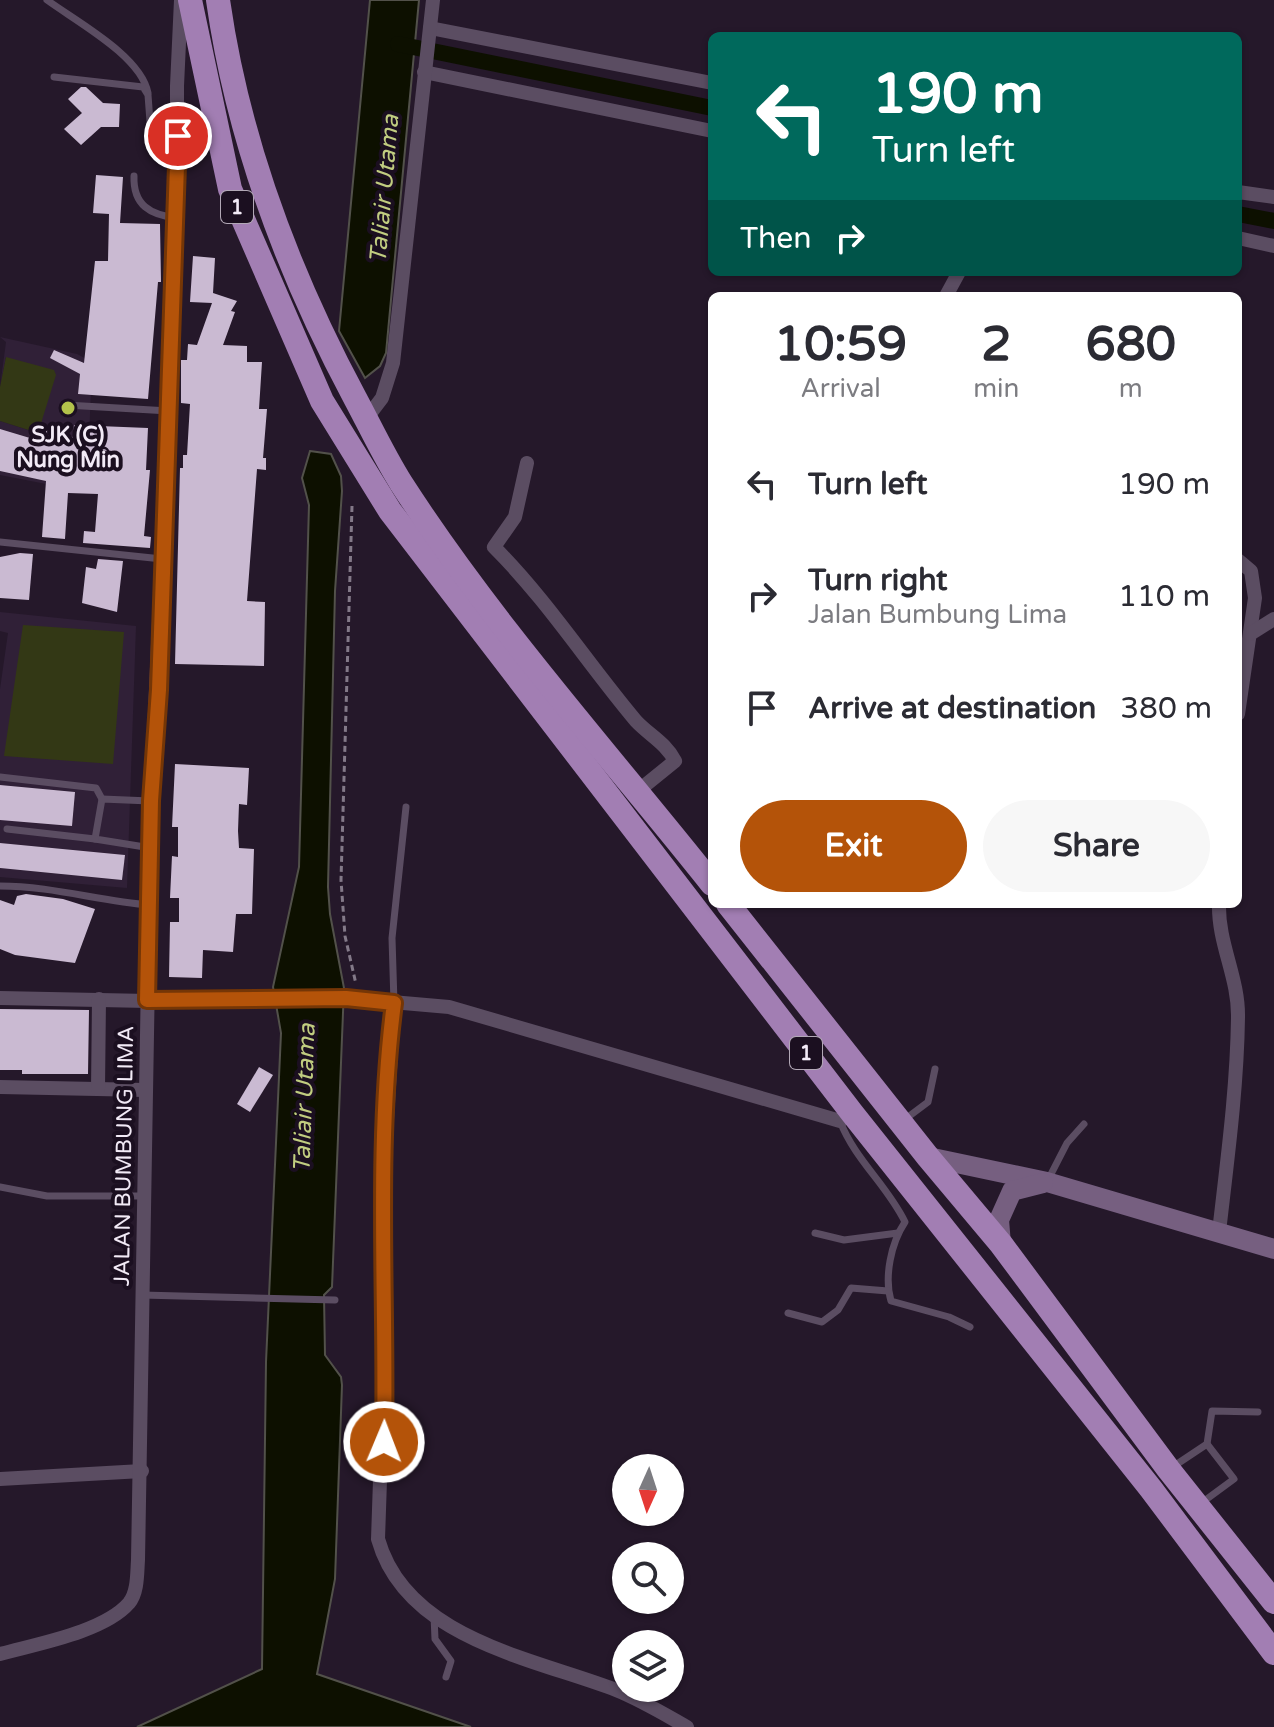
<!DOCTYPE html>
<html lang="en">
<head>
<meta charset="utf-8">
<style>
  body { margin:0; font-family:"Varela Round",sans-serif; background:#f7f7f7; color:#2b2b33; height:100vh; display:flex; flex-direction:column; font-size:30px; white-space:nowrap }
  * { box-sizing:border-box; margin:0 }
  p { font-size:26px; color:#7c7c81 }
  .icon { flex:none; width:44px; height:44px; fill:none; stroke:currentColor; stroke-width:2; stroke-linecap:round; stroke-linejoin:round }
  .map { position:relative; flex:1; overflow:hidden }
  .side { position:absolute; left:708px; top:292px; width:534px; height:616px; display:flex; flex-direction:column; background:#fff; border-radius:12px; box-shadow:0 2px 6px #0004 }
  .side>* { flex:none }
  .guide { position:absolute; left:708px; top:32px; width:534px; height:244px; border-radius:12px; box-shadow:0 2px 6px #0004; background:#00695c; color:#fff; overflow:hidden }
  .needle { width:52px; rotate:183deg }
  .tools { position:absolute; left:612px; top:1454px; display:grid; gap:16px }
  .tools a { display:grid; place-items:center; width:72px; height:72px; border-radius:50%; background:#fff; box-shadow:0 2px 6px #0004; font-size:40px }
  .pin { position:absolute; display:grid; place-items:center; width:68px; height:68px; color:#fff; margin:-34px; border:4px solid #fff; border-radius:50%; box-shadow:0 2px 8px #0007 }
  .me { position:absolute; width:88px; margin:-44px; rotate:1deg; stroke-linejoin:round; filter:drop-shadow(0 0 6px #0008) }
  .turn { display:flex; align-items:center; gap:28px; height:168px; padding:0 32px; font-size:36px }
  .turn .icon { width:104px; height:104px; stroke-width:2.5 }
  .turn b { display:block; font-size:56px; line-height:68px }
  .then { display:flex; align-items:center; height:76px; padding:0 32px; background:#0003; gap:16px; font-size:30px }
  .eta { display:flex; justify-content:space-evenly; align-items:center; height:136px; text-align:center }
  .eta b { font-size:48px; font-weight:800; line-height:56px }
  .primary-button { display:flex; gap:16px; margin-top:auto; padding:16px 32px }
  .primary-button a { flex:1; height:92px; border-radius:48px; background:#b45309; color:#fff; font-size:32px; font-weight:800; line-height:92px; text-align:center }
  .primary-button a+a { background:#f7f7f7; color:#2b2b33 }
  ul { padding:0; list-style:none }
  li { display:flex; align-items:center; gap:24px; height:112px; padding:0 32px }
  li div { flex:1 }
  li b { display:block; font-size:30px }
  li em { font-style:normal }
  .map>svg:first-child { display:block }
  .built { fill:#302037; fill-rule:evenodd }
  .green { fill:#333815 }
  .water { fill:#0d1000; stroke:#52514a; stroke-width:2 }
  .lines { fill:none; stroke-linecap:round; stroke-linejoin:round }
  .canal { stroke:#0d1000; stroke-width:16 }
  .building { fill:#cabad2 }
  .path { stroke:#837988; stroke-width:3; stroke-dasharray:6 4; stroke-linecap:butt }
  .service { stroke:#5b4d62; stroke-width:7 }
  .minor { stroke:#5b4d62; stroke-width:14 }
  .secondary { stroke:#765f80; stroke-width:20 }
  .trunk { stroke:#a27eb3; stroke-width:24 }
  .route-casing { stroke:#753606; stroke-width:20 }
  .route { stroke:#b45309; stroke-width:14 }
  .poi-dot { fill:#b3c24b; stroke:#1b0f20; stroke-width:3 }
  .labels { text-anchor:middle; stroke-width:8; stroke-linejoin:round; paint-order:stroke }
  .shield { fill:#1b0f20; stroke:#b2a8b6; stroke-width:2 }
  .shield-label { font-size:20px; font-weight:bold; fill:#f2eaf6 }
  .poi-label { font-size:22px; font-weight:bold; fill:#f2eaf6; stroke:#1b0f20 }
  .street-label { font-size:22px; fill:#f2eaf6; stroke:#1b0f20 }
  .water-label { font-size:24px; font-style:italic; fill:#c1cd80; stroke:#1b0f20 }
</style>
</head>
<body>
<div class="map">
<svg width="1274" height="1727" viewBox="0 0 1274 1727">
  <rect width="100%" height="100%" fill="#25182a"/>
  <!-- built -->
  <g class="built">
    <path d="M0 337 77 354 92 362 87 492 0 475V471L52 482 70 436 44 429 40 441 0 429V421L38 433 6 357 0 387 6 342ZM51 358 91 366 89 395 78 394 80 374Z"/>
    <path d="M0 612 136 626 127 888 0 877V868L122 880 124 855 0 843V820L75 792 0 785V689L8 633 0 631Z"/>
  </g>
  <!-- green -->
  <g class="green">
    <path d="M6 357 54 370 56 375 38 433 0 421V387Z"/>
    <path d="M23 625 124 632 113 764 4 756Z"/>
  </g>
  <!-- water -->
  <g class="water">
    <path d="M370 0H419L386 353 380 366 365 378 339 331Z"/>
    <path d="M310 451 331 454 341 476 342 491 335 591 328 887 330 914 344 988 332 1287 324 1295 325 1355 341 1377 342 1385 335 1579 317 1674 471 1727H137L262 1669 266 1362 281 1033 273 987 299 867 309 505 302 478Z"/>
  </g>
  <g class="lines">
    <!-- canal -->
    <g class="canal">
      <path d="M398 44 712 108"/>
      <path d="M1238 214 1274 221"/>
    </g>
  </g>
  <!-- building -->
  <g class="building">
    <path d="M81 87H86L103 103 120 104 119 127H101L81 145 64 129 82 113 68 99Z"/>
    <path d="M96 175 123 177 120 223 160 224 161 282H158L148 399 78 394 80 374 50 358 54 350 84 363 95 261H108L109 214 93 213Z"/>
    <path d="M193 256 215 258 213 293 237 301 231 311 235 312 223 345 247 346V362H262L259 409H267L263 458H266V470L257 469 247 601 265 602 264 666 175 664 180 468H183V455H187L190 404 181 403V360H187L188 344 197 345 212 303 190 302Z"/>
    <path d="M74 425 148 428 146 470H150L144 536 151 537 150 548 83 543 84 531 95 532 98 494 68 493 65 539 42 537 46 481 0 471V429L40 441 44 429 73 437Z"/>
    <path d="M20 553 33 554 29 600 0 598V557Z"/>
    <path d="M98 559 123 561 117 612 82 603 86 567 96 569Z"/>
    <path d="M175 764 249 768 247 805 239 804 238 831 239 848 254 849 252 914H236L233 952 203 950 202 978 169 977 170 922H179V898H170L172 856 178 857V827H172Z"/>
    <path d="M0 785 75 792 72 826 0 820Z"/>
    <path d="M0 843 125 855 122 880 0 868Z"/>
    <path d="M26 894 63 899 95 909 75 963 15 955 0 949V900L14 905 17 896Z"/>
    <path d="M0 1009 89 1010 88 1074H22V1070H0Z"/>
    <path d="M259 1067 273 1075 250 1112 237 1104Z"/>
  </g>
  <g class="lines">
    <!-- path -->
    <path class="path" d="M352 506 341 880 345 936 356 984"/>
    <!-- service -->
    <g class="service">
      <path d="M47 0C77 22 141 56 148 93"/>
      <path d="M54 77 143 87 148 95 152 148 176 165"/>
      <path d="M134 176C133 205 150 215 177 218"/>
      <path d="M66 405 169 411"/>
      <path d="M0 542 162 559"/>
      <path d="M0 777 96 788 102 799"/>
      <path d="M150 801 102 799 95 839 151 848"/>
      <path d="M7 829 95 839"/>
      <path d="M0 886C52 886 99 901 150 905"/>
      <path d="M394 1003 392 938 406 807"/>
      <path d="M904 1120 928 1102 935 1069"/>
      <path d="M840 1121C855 1160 887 1185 905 1222 891 1243 884 1277 891 1301L949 1317 970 1327"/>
      <path d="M1048 1180 1067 1143 1084 1124"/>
      <path d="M0 1187 47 1196H143"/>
      <path d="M815 1233 844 1240 898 1233"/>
      <path d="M142 1295 335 1300"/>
      <path d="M788 1313 822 1322 838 1310 851 1288 888 1291"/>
      <path d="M1171 1468 1207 1444 1212 1411 1258 1412"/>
      <path d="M1200 1504 1234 1479 1207 1444"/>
      <path d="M434 1616 435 1639 451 1661 446 1677"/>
    </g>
    <!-- minor -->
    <g class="minor">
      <path d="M430 28 712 83"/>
      <path d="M424 72 712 131"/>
      <path d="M1238 192 1274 197"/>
      <path d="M1238 238 1274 246"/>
      <path d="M946 296 959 272"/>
      <path d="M366 419 382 398 393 363 433 0"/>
      <path d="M527 463 515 517 494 547C547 600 588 664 636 721 649 735 666 743 675 761L638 791"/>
      <path d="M1238 560 1251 571 1255 598 1238 714"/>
      <path d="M1250 634 1274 619"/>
      <path d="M0 998 198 1002 346 998 449 1007 840 1121 852 1113"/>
      <path d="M394 1003 381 1220 386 1304 378 1539C406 1639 533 1658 616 1690 641 1700 664 1714 687 1727"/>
      <path d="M0 1087 145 1090"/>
      <path d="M98 1089 99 999"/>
      <path d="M1219 1232C1227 1162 1237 1089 1238 1018 1239 978 1218 944 1219 904"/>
      <path d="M0 1479 142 1471"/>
      <path d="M0 1654C36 1644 104 1632 129 1603 138 1592 137 1573 138 1560L151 801 177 218V86L181 0"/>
    </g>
    <!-- secondary -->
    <g class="secondary">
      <path d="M928 1157 1047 1182 1274 1249"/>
      <path d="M1001 1244 999 1220 1012 1191 1043 1183"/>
    </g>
    <!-- trunk -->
    <g class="trunk">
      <path d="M190 0 230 189 322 401 390 511 852 1113 1151 1489 1274 1653"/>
      <path d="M218 0C238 141 288 273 355 398 370 426 384 456 401 483 492 624 607 752 712 884"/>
      <path d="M728 904 928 1157 1001 1244 1169 1470 1274 1602"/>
    </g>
  </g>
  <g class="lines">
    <!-- route casing -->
    <g class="route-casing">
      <path id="route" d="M178 136 159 690 151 801 147 1000 346 998 394 1003C375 1149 387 1295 384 1442"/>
    </g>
    <!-- route -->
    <use href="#route" class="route"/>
  </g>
  <!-- markers -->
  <circle class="poi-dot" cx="68" cy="408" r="8"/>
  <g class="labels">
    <!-- shield labels -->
    <g class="shield">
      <rect x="221" y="191" width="32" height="32" rx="6"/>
      <rect x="790" y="1037" width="32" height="32" rx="6"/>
    </g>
    <g class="shield-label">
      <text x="237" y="214">1</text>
      <text x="806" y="1060">1</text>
    </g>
    <!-- poi labels -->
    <g class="poi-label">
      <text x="68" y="442">SJK (C)<tspan x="68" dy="25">Nung Min</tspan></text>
    </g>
    <!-- street labels -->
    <g class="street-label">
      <text transform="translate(123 1156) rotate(-89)" y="8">JALAN BUMBUNG LIMA</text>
    </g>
    <!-- water labels -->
    <g class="water-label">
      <text transform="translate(384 189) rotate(-85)" y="8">Taliair Utama</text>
      <text transform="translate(304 1098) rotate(-88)" y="8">Taliair Utama</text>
    </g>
  </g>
</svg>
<div class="tools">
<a><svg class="needle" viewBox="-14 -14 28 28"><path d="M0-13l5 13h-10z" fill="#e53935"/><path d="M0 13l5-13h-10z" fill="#7c7c81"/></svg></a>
<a><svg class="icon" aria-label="search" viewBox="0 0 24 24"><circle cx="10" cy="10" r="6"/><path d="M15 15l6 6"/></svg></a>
<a><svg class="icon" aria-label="layers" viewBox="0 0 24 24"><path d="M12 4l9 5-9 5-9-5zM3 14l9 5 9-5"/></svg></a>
</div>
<div class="pin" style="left:178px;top:136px;background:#d93025"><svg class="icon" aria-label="arrive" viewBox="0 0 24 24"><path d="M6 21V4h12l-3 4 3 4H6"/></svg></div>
<svg class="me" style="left:384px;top:1442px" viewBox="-20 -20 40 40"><circle r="17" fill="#b45309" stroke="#fff" stroke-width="3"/><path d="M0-11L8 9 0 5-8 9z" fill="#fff"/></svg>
<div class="guide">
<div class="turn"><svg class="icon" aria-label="left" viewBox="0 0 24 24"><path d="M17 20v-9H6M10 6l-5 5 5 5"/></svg><div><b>190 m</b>Turn left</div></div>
<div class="then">Then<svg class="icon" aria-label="right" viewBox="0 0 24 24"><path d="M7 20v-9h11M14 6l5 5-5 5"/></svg></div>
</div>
<section class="side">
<div class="eta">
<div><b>10:59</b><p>Arrival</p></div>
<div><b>2</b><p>min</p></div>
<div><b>680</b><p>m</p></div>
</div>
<ul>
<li><svg class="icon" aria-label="left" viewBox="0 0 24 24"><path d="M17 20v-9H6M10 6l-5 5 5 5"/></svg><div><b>Turn left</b></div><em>190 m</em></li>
<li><svg class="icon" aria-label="right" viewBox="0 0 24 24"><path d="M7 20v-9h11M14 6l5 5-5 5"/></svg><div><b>Turn right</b><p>Jalan Bumbung Lima</p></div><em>110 m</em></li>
<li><svg class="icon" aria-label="arrive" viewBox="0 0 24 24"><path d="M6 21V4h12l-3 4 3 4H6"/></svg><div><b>Arrive at destination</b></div><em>380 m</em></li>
</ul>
<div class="primary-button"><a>Exit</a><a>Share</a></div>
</section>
</div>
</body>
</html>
